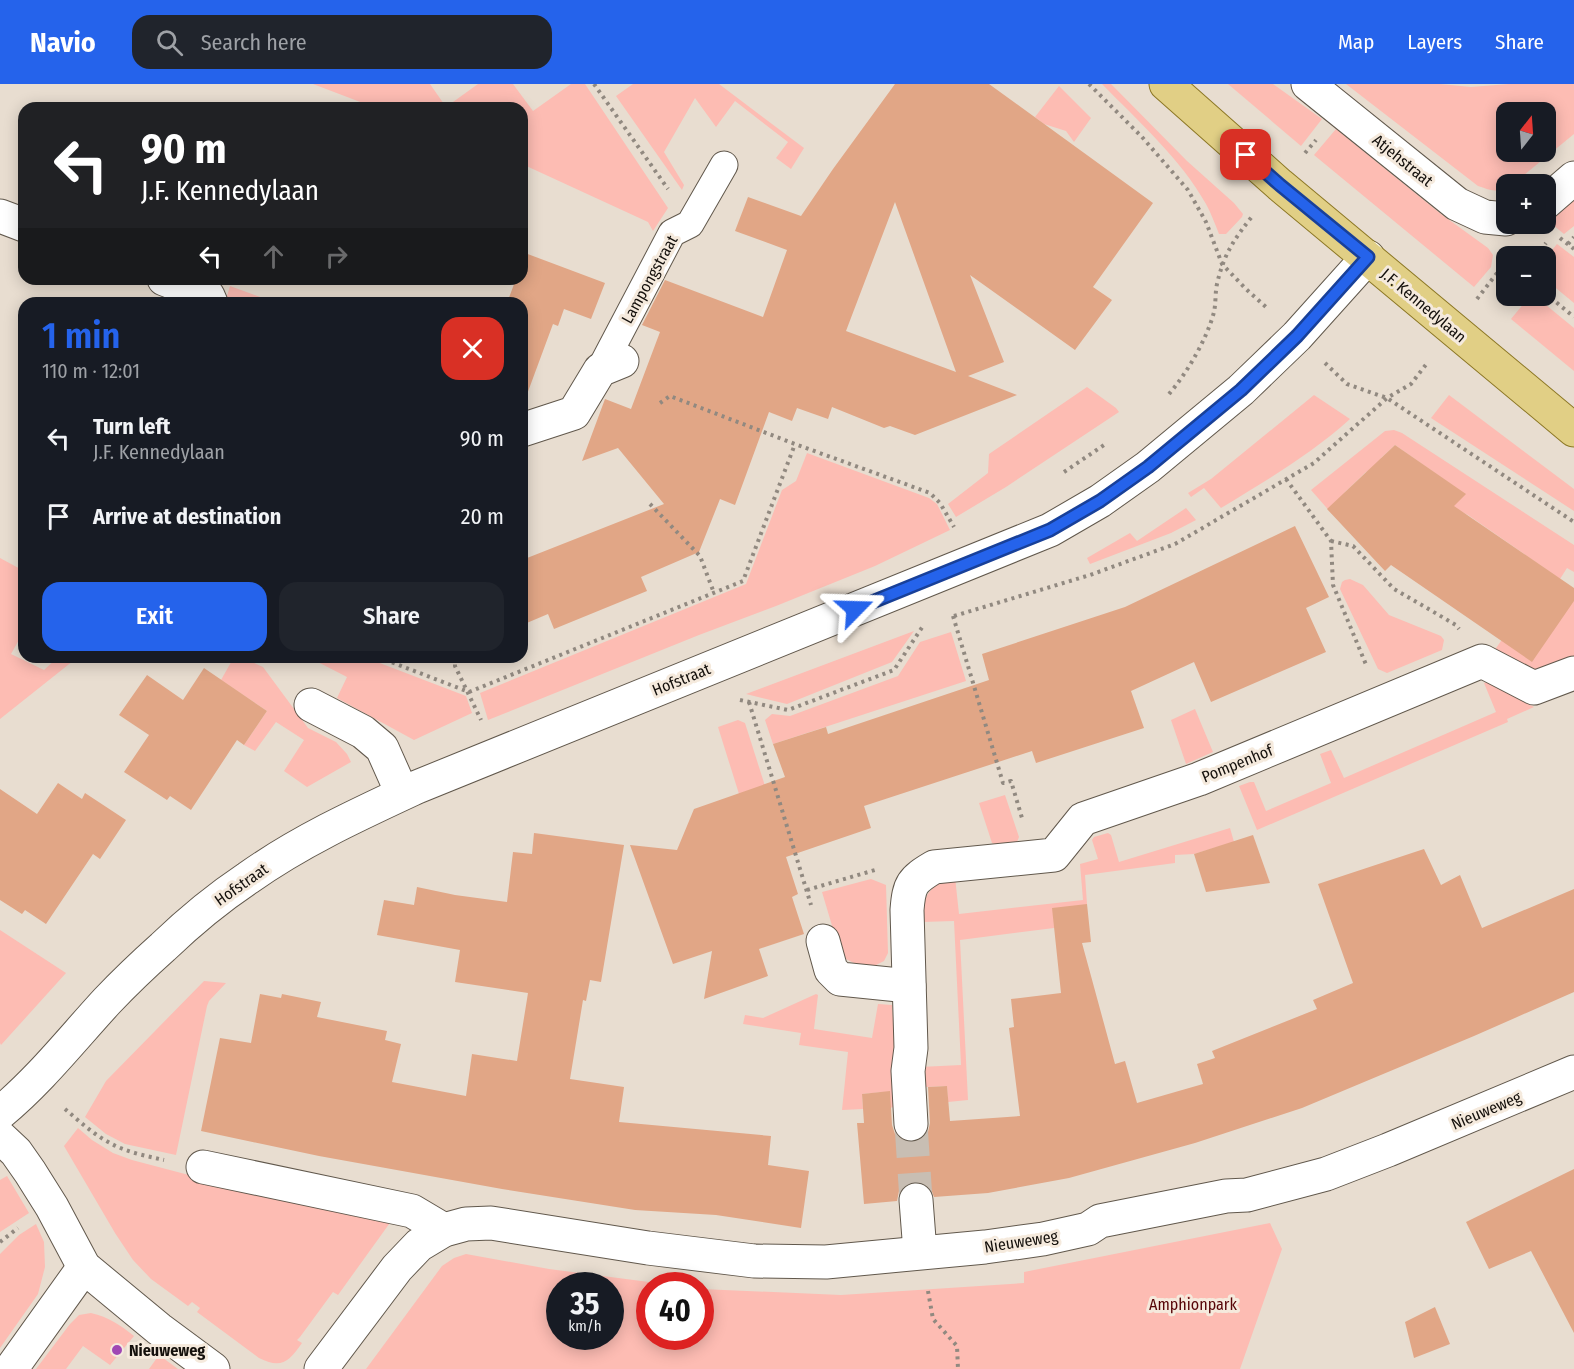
<!DOCTYPE html>
<html lang="en">
<head>
<meta charset="utf-8">
<style>
  body { margin:0; font-family:"Fira Sans Condensed",sans-serif; background:#20242c; color:#f1f3f6; height:100vh; display:flex; flex-direction:column; font-size:22px; white-space:nowrap }
  * { box-sizing:border-box; margin:0 }
  p { font-size:20px; color:#9ea1a6 }
  .icon { flex:none; width:33px; height:33px; fill:none; stroke:currentColor; stroke-width:2; stroke-linecap:round; stroke-linejoin:round }
  .map { position:relative; flex:1; overflow:hidden }
  .details { position:absolute; left:18px; top:213px; width:510px; height:366px; display:flex; flex-direction:column; background:#171b24; border-radius:18px; box-shadow:0 3px 15px #0003 }
  .details>* { flex:none }
  .banner { position:absolute; left:18px; top:18px; width:510px; height:183px; border-radius:18px; box-shadow:0 3px 15px #0003; background:#202124; color:#fff; overflow:hidden }
  .needle { width:39px; rotate:17deg }
  .tools { position:absolute; left:1496px; top:18px; display:grid; gap:12px }
  .tools a { display:grid; place-items:center; width:60px; height:60px; border-radius:12px; background:#171b24; box-shadow:0 3px 15px #0003; font-size:30px }
  .speed { position:absolute; left:546px; top:1188px; display:flex; gap:12px; font-size:30px; font-weight:700; text-align:center }
  .speed>* { display:grid; place-content:center; width:78px; height:78px; border-radius:50%; background:#171b24; box-shadow:0 3px 15px #0003; line-height:1 }
  .speed small { font-size:15px; font-weight:400 }
  .speed .limit { border:9px solid #d22; background:#fff; color:#111 }
  .pin { position:absolute; display:grid; place-items:center; width:51px; height:51px; color:#fff; margin:-26px; border-radius:12px; box-shadow:0 3px 9px #0006 }
  .me { position:absolute; width:66px; margin:-33px; rotate:68deg; stroke-linejoin:round; filter:drop-shadow(0 0 4px #0008) }
  .turn { display:flex; align-items:center; gap:21px; height:126px; padding:0 24px; font-size:27px }
  .turn .icon { width:78px; height:78px; stroke-width:2.5 }
  .turn b { display:block; font-size:42px; line-height:51px }
  .lanes { display:flex; align-items:center; height:57px; padding:0 24px; background:#0003; justify-content:center; gap:30px; direction:ltr }
  .lanes .off { opacity:.35 }
  .round { display:grid; place-items:center; flex:none; width:63px; height:63px; border-radius:18px; background:#20242c }
  .summary { display:flex; align-items:center; justify-content:space-between; height:102px; padding:0 24px }
  h1 { font-size:36px; font-weight:600; line-height:45px; color:#2563eb }
  .button { display:flex; gap:12px; margin-top:auto; padding:12px 24px }
  .button a { flex:1; height:69px; border-radius:18px; background:#2563eb; color:#fff; font-size:24px; font-weight:600; line-height:69px; text-align:center }
  .button a+a { background:#20242c; color:#f1f3f6 }
  ul { padding:0; list-style:none }
  li { display:flex; align-items:center; gap:18px; height:78px; padding:0 24px }
  li div { flex:1 }
  li b { display:block; font-size:22px }
  li em { font-style:normal }
  header { display:flex; align-items:center; gap:36px; box-sizing:border-box; height:84px; padding:0 30px; background:#2563eb; color:#fff }
  header strong { font-size:28px }
  nav { display:flex; gap:33px; margin-inline-start:auto; font-size:21px }
  .search { width:420px; height:54px; background:#20242c; display:flex; align-items:center; gap:15px; box-sizing:border-box; padding:0 21px; border-radius:18px; color:#9ea1a6; font-size:22px }
  .map>svg:first-child { display:block }
  .green { fill:#fdbcb3; fill-rule:evenodd }
  .building { fill:#e1a686; fill-rule:evenodd }
  .lines { fill:none; stroke-linecap:round; stroke-linejoin:round }
  .street-tunnel { stroke:#c8beb3; stroke-width:33; stroke-dasharray:33 16; stroke-linecap:butt }
  .lane-casing { stroke:#61584c; stroke-width:29 }
  .street-casing { stroke:#61584c; stroke-width:35 }
  .secondary-casing { stroke:#61584c; stroke-width:35 }
  .primary-casing { stroke:#8c7725; stroke-width:35 }
  .path { stroke:#918980; stroke-width:4; stroke-dasharray:3 4.5; stroke-linecap:butt }
  .lane { stroke:#fff; stroke-width:27 }
  .street { stroke:#fff; stroke-width:33 }
  .secondary { stroke:#fff; stroke-width:33 }
  .primary { stroke:#e1cf85; stroke-width:33 }
  .route-casing { stroke:#184099; stroke-width:15 }
  .route { stroke:#2563eb; stroke-width:10 }
  .poi-dot { fill:#a048b4; stroke:#f5eadd; stroke-width:2 }
  .labels { text-anchor:middle; stroke-width:6; stroke-linejoin:round; paint-order:stroke }
  .street-label { font-size:16px; fill:#14100c; stroke:#f5eadd }
  .park-label { font-size:16px; fill:#570507; stroke:#f5eadd }
  .poi-label { font-size:16px; font-weight:bold; fill:#14100c; stroke:#f5eadd; text-anchor:start }
</style>
</head>
<body>
<header>
<strong>Navio</strong>
<div class="search"><svg class="icon" aria-label="search" viewBox="0 0 24 24"><circle cx="10" cy="10" r="6"/><path d="M15 15l6 6"/></svg>Search here</div>
<nav><a>Map</a><a>Layers</a><a>Share</a></nav>
</header>
<div class="map">
<svg width="1574" height="1285" viewBox="0 0 1574 1285">
  <rect width="100%" height="100%" fill="#e8ddd0"/>
  <!-- green -->
  <g class="green">
    <path d="M313 0H430L446 23 478 0H513L533 27 571 0H585L668 124 653 147 648 138 522 80V24H376Z"/>
    <path d="M633 0H719L804 64 791 85 776 74 788 58 735 17 716 43 695 14 664 68 684 101 682 106 616 12Z"/>
    <path d="M1102 0H1111L1187 77 1234 119 1243 130 1242 133 1226 150H1219C1215 140 1211 129 1206 120 1181 75 1137 36 1102 0Z"/>
    <path d="M1228 0H1273L1322 35 1301 62Z"/>
    <path d="M1346 0H1440L1471 3 1509 0H1574V50L1513 100H1506V105C1496 109 1487 105 1478 102ZM1506 28H1545V68H1506Z"/>
    <path d="M1059 2 1091 34 1074 58 1066 47 1044 40 1035 33Z"/>
    <path d="M1336 45 1441 130 1488 164 1493 171 1491 183 1474 203 1314 71Z"/>
    <path d="M1574 109V142L1564 150 1547 136 1551 129Z"/>
    <path d="M1557 160 1574 173V219L1545 195V175Z"/>
    <path d="M230 202 277 219H230L227 212Z"/>
    <path d="M1530 212H1535L1574 244V287L1511 235Z"/>
    <path d="M1087 303 1116 324 1119 328 1006 403 956 433 948 420 988 389 989 370Z"/>
    <path d="M1314 311 1350 335C1310 371 1267 396 1221 424L1204 404 1191 413 1188 409 1211 395Z"/>
    <path d="M1449 311 1574 405V427L1431 334Z"/>
    <path d="M1394 346 1402 349 1574 461V488L1567 484 1560 495 1468 431 1452 423 1465 410 1395 361 1381 374 1386 380 1366 388 1345 408 1332 430 1311 406 1385 347Z"/>
    <path d="M807 369 929 414 937 420 950 446 875 482 776 522 699 551 488 636 480 609 746 500 782 406 796 397Z"/>
    <path d="M1186 424 1196 436 1171 449 1090 480 1087 474 1130 449 1137 457Z"/>
    <path d="M0 474 24 487V547L11 570 44 586 58 573H78L0 635Z"/>
    <path d="M1350 495 1363 501 1389 531 1441 552 1444 556 1442 566 1387 589 1378 585 1340 505 1342 498 1345 496Z"/>
    <path d="M1574 517V575L1541 589 1494 567 1501 557Z"/>
    <path d="M914 547 892 578 787 620 746 610Z"/>
    <path d="M951 548 966 597 773 660 765 636 772 630 790 632 898 592 920 558Z"/>
    <path d="M234 573H241L263 583 308 644 336 658 347 670 351 678 307 703 284 687 304 656 276 638 255 667 244 661 267 627 221 596Z"/>
    <path d="M308 573H364L466 612 472 629 414 656 337 614 347 593Z"/>
    <path d="M1487 598 1534 623 1507 635 1508 638 1257 746 1239 702 1250 698H1254L1266 727 1331 699 1320 670 1331 666 1344 694 1496 628 1484 599Z"/>
    <path d="M1195 625 1213 668 1186 680 1171 636Z"/>
    <path d="M738 636 745 639 765 702 739 710 718 643Z"/>
    <path d="M1005 711 1019 753 1017 758 1002 763 992 759 979 719Z"/>
    <path d="M1230 744 1234 758 1194 770 1175 771V779L1085 791 1087 820 1054 844 960 856 968 1016 948 1018 947 1002 926 1003 927 1019 916 1021 920 983 961 981 954 837 922 838C923 812 928 801 955 793L959 830 1083 816 1080 780 1098 775 1092 756 1094 753 1108 749 1111 751 1119 778Z"/>
    <path d="M871 795 886 801 888 869 884 877 874 882 858 881 846 875 839 865 822 808Z"/>
    <path d="M0 846 66 889 1 961 0 959Z"/>
    <path d="M204 897 226 899 209 917 207 922 176 1071 125 1060 106 1050 85 1033 106 997Z"/>
    <path d="M816 910 818 911 814 945 872 954 878 920 892 921 899 1023 885 1024 883 1008 862 1010 863 1025 842 1026 848 968 799 961 801 949 743 940 745 931 763 934Z"/>
    <path d="M78 1044 92 1056 113 1069 132 1076 204 1095 392 1136 338 1211 333 1208 300 1253 297 1256 302 1259C289 1278 281 1285 259 1274L197 1228 200 1224 192 1218 188 1222 151 1195 133 1176 115 1149 64 1062Z"/>
    <path d="M7 1092 29 1129 0 1148V1096Z"/>
    <path d="M1270 1139 1282 1165 1240 1285H366L442 1182 454 1174 466 1170 549 1185 672 1201 650 1202V1252H700L701 1205 841 1211 1024 1199V1188ZM560 1202H610V1252H560Z"/>
    <path d="M36 1140 44 1158 45 1183 38 1210 0 1264V1170L19 1151Z"/>
    <path d="M91 1229C109 1233 120 1241 134 1252L110 1281 83 1262 66 1285H36L70 1240 79 1231Z"/>
    <path d="M159 1271 178 1285H149Z"/>
  </g>
  <!-- building -->
  <g class="building">
    <path d="M895 0H989L1153 119 1093 203 1112 216 1075 266 970 191 1004 278 968 292 1017 311 915 351 890 342 884 344 832 323 828 335 797 324 792 337 769 328 735 421 720 415 699 468 641 493 647 507 554 545 548 530 522 541V476L664 420 618 364 582 377 605 315 631 325 660 248 642 241 665 196 763 233 787 166 735 147 748 113 801 132 833 85ZM895 118 956 288 846 247Z"/>
    <path d="M525 169 605 199 591 235 564 225 558 242 553 240 526 313H522V219H507L516 195H522V178Z"/>
    <path d="M1395 361 1466 410 1454 422 1574 504V517L1532 578 1391 481 1385 487 1327 425Z"/>
    <path d="M1295 442 1329 513 1306 524 1326 568 1211 618 1194 578 1131 607 1144 644 1036 679 1032 667 864 722 871 744 786 773 798 810 792 813 804 850 759 865 768 892 704 915 712 867 673 880 630 761 677 766 694 725 785 693 773 660 826 643 828 650 989 596 982 570 1125 523Z"/>
    <path d="M204 584 267 627 244 661 237 656 191 726 170 712 167 716 124 688 149 651 119 631 147 591 183 616Z"/>
    <path d="M58 699 82 715 85 709 126 736 100 775 93 770 46 840 25 826 22 830 0 816V705L37 730Z"/>
    <path d="M534 749 624 761 601 898 590 896 586 917 583 916 570 995 624 1003 619 1038 771 1052 768 1081 809 1087 801 1144 716 1131 635 1126 502 1105 319 1072 201 1047 220 954 251 959 260 910 281 914 282 910 321 918 317 933 387 947 385 956 401 960 392 998 466 1012 472 970 517 977 528 909 455 898 460 866 377 851 384 816 414 821 417 803 455 811 507 818 513 768 532 770Z"/>
    <path d="M1253 751 1270 799 1206 808 1194 770Z"/>
    <path d="M1424 765 1441 801 1460 791 1482 844 1574 805V908L1474 952 1302 1024 1195 1059 1069 1094 988 1109 934 1113 931 1105 925 1099 914 1097 906 1100 899 1107 897 1117 864 1120 857 1039H864L862 1010 890 1007 892 1041 895 1050 902 1056 911 1059 921 1056 928 1048 930 1039 928 1003 947 1002 950 1037 1020 1032 1009 944 1014 943 1011 915 1061 909 1052 824 1087 820 1091 858 1082 859 1115 980 1125 977 1137 1019 1203 1000 1197 980 1215 974 1212 967 1317 925 1313 916 1353 899 1318 800Z"/>
    <path d="M1574 1085V1249L1531 1167 1489 1185 1466 1138Z"/>
    <path d="M1435 1223 1450 1260 1414 1274 1405 1238Z"/>
  </g>
  <g class="lines">
    <!-- street-tunnel -->
    <path class="street-tunnel" d="M911 1040 916 1116"/>
    <!-- lane casing -->
    <g class="lane-casing">
      <path id="lane" d="M600 286 672 149 690 140 724 81"/>
    </g>
    <!-- street casing -->
    <g class="street-casing">
      <g id="street">
        <path d="M1308 0 1457 120 1485 133 1506 135"/>
        <path d="M1545 119 1574 94"/>
        <path d="M0 132 24 141"/>
        <path d="M164 195 208 212 211 219"/>
        <path d="M522 346 574 329 600 286 622 277"/>
        <path d="M311 621 363 648 382 664 402 709"/>
        <path d="M823 857 831 886 840 895 909 902"/>
        <path d="M911 1040 908 987 911 964 907 826C909 800 912 796 934 783L1054 771 1083 735 1199 695 1482 577 1534 604 1574 589"/>
        <path d="M0 1053 16 1068 30 1088 52 1123 84 1183 159 1245 213 1285"/>
        <path d="M203 1083 412 1127 444 1146"/>
        <path d="M916 1116 920 1168"/>
        <path d="M11 1285 84 1183"/>
        <path d="M321 1285 397 1184 419 1161 444 1146 466 1140 491 1139 648 1164 754 1177 826 1178 985 1163 1043 1155 1088 1145 1100 1137 1226 1112 1247 1111 1326 1090 1388 1066 1574 988"/>
      </g>
    </g>
    <!-- secondary casing -->
    <g class="secondary-casing">
      <path id="secondary" d="M0 1029C40 996 72 955 107 917 125 898 144 880 163 863 189 838 218 814 248 794 300 757 359 730 417 703L1050 446 1100 417 1148 383 1241 306 1297 252 1368 173"/>
    </g>
    <!-- primary casing -->
    <g class="primary-casing">
      <path id="primary" d="M1166 0 1280 101 1574 346"/>
    </g>
    <!-- path -->
    <g class="path">
      <path d="M594 0 668 105"/>
      <path d="M1089 0 1142 53 1188 106 1206 138 1222 180 1246 205 1267 224"/>
      <path d="M1305 69 1316 56"/>
      <path d="M1560 154 1574 165"/>
      <path d="M1568 160 1574 153"/>
      <path d="M1536 172 1546 159"/>
      <path d="M1545 209 1574 233"/>
      <path d="M1477 215 1504 180"/>
      <path d="M1325 279 1347 300 1387 314 1574 438"/>
      <path d="M1169 310C1187 289 1207 255 1214 228 1216 219 1215 209 1217 200 1224 169 1235 154 1254 130"/>
      <path d="M660 319 670 312 795 360 930 409 940 419 954 443"/>
      <path d="M1064 388 1107 359"/>
      <path d="M1286 395 1331 457 1333 501 1367 583"/>
      <path d="M650 420 700 472 714 509"/>
      <path d="M1331 457 1353 462 1394 505 1456 541 1459 545"/>
      <path d="M953 532 1003 699 1011 697 1022 734"/>
      <path d="M954 532 1090 491 1175 460 1314 379 1387 314 1411 300 1428 278"/>
      <path d="M378 573 469 608 743 497 795 360"/>
      <path d="M455 573V582L481 636"/>
      <path d="M740 616 788 626 894 586 923 542"/>
      <path d="M749 618 811 821"/>
      <path d="M807 806 875 786"/>
      <path d="M65 1025C79 1037 93 1050 110 1059 126 1068 146 1072 164 1076"/>
      <path d="M0 1158 18 1144"/>
      <path d="M928 1207 933 1235 957 1262 958 1285"/>
    </g>
    <!-- lane -->
    <use href="#lane" class="lane"/>
    <!-- street -->
    <use href="#street" class="street"/>
    <!-- secondary -->
    <use href="#secondary" class="secondary"/>
    <!-- primary -->
    <use href="#primary" class="primary"/>
  </g>
  <g class="lines">
    <!-- route casing -->
    <g class="route-casing">
      <path id="route" d="M855 525 1050 446 1100 417 1148 383 1241 306 1297 252 1368 173 1280 101 1246 71"/>
    </g>
    <!-- route -->
    <use href="#route" class="route"/>
  </g>
  <!-- markers -->
  <circle class="poi-dot" cx="117" cy="1266" r="6"/>
  <g class="labels">
    <!-- street labels -->
    <g class="street-label">
      <text transform="translate(1403 76) rotate(39)" y="6">Atjehstraat</text>
      <text transform="translate(649 195) rotate(-61)" y="6">Lampongstraat</text>
      <text transform="translate(1424 221) rotate(40)" y="6">J.F. Kennedylaan</text>
      <text transform="translate(681 595) rotate(-22)" y="6">Hofstraat</text>
      <text transform="translate(1237 679) rotate(-22)" y="6">Pompenhof</text>
      <text transform="translate(241 800) rotate(-35)" y="6">Hofstraat</text>
      <text transform="translate(1486 1026) rotate(-23)" y="6">Nieuweweg</text>
      <text transform="translate(1021 1157) rotate(-9)" y="6">Nieuweweg</text>
    </g>
    <!-- park labels -->
    <g class="park-label">
      <text x="1193" y="1226">Amphionpark</text>
    </g>
    <!-- poi labels -->
    <g class="poi-label">
      <text x="129" y="1272">Nieuweweg</text>
    </g>
  </g>
</svg>
<div class="tools">
<a><svg class="needle" viewBox="-14 -14 28 28"><path d="M0-13l5 13h-10z" fill="#e53935"/><path d="M0 13l5-13h-10z" fill="#9ea1a6"/></svg></a>
<a>+</a>
<a>−</a>
</div>
<div class="speed"><div>35<small>km/h</small></div><div class="limit">40</div></div>
<div class="pin" style="left:1246px;top:71px;background:#d93025"><svg class="icon" aria-label="arrive" viewBox="0 0 24 24"><path d="M6 21V4h12l-3 4 3 4H6"/></svg></div>
<svg class="me" style="left:855px;top:525px" viewBox="-20 -20 40 40"><path d="M0-17L14 15 0 8-14 15z" fill="#2563eb" stroke="#fff" stroke-width="4"/></svg>
<div class="banner">
<div class="turn"><svg class="icon" aria-label="left" viewBox="0 0 24 24"><path d="M17 20v-9H6M10 6l-5 5 5 5"/></svg><div><b>90 m</b>J.F. Kennedylaan</div></div>
<div class="lanes"><svg class="icon" aria-label="left" viewBox="0 0 24 24"><path d="M17 20v-9H6M10 6l-5 5 5 5"/></svg><svg class="icon off" aria-label="ahead" viewBox="0 0 24 24"><path d="M12 20V5M6 11l6-6 6 6"/></svg><svg class="icon off" aria-label="right" viewBox="0 0 24 24"><path d="M7 20v-9h11M14 6l5 5-5 5"/></svg></div>
</div>
<section class="details">
<div class="summary"><div><h1>1 min</h1><p>110 m · 12:01</p></div><a class="round" style="background:#d93025;color:#fff"><svg class="icon" aria-label="close" viewBox="0 0 24 24"><path d="M6 6l12 12M18 6L6 18"/></svg></a></div>
<ul>
<li><svg class="icon" aria-label="left" viewBox="0 0 24 24"><path d="M17 20v-9H6M10 6l-5 5 5 5"/></svg><div><b>Turn left</b><p>J.F. Kennedylaan</p></div><em>90 m</em></li>
<li><svg class="icon" aria-label="arrive" viewBox="0 0 24 24"><path d="M6 21V4h12l-3 4 3 4H6"/></svg><div><b>Arrive at destination</b></div><em>20 m</em></li>
</ul>
<div class="button"><a>Exit</a><a>Share</a></div>
</section>
</div>
</body>
</html>
